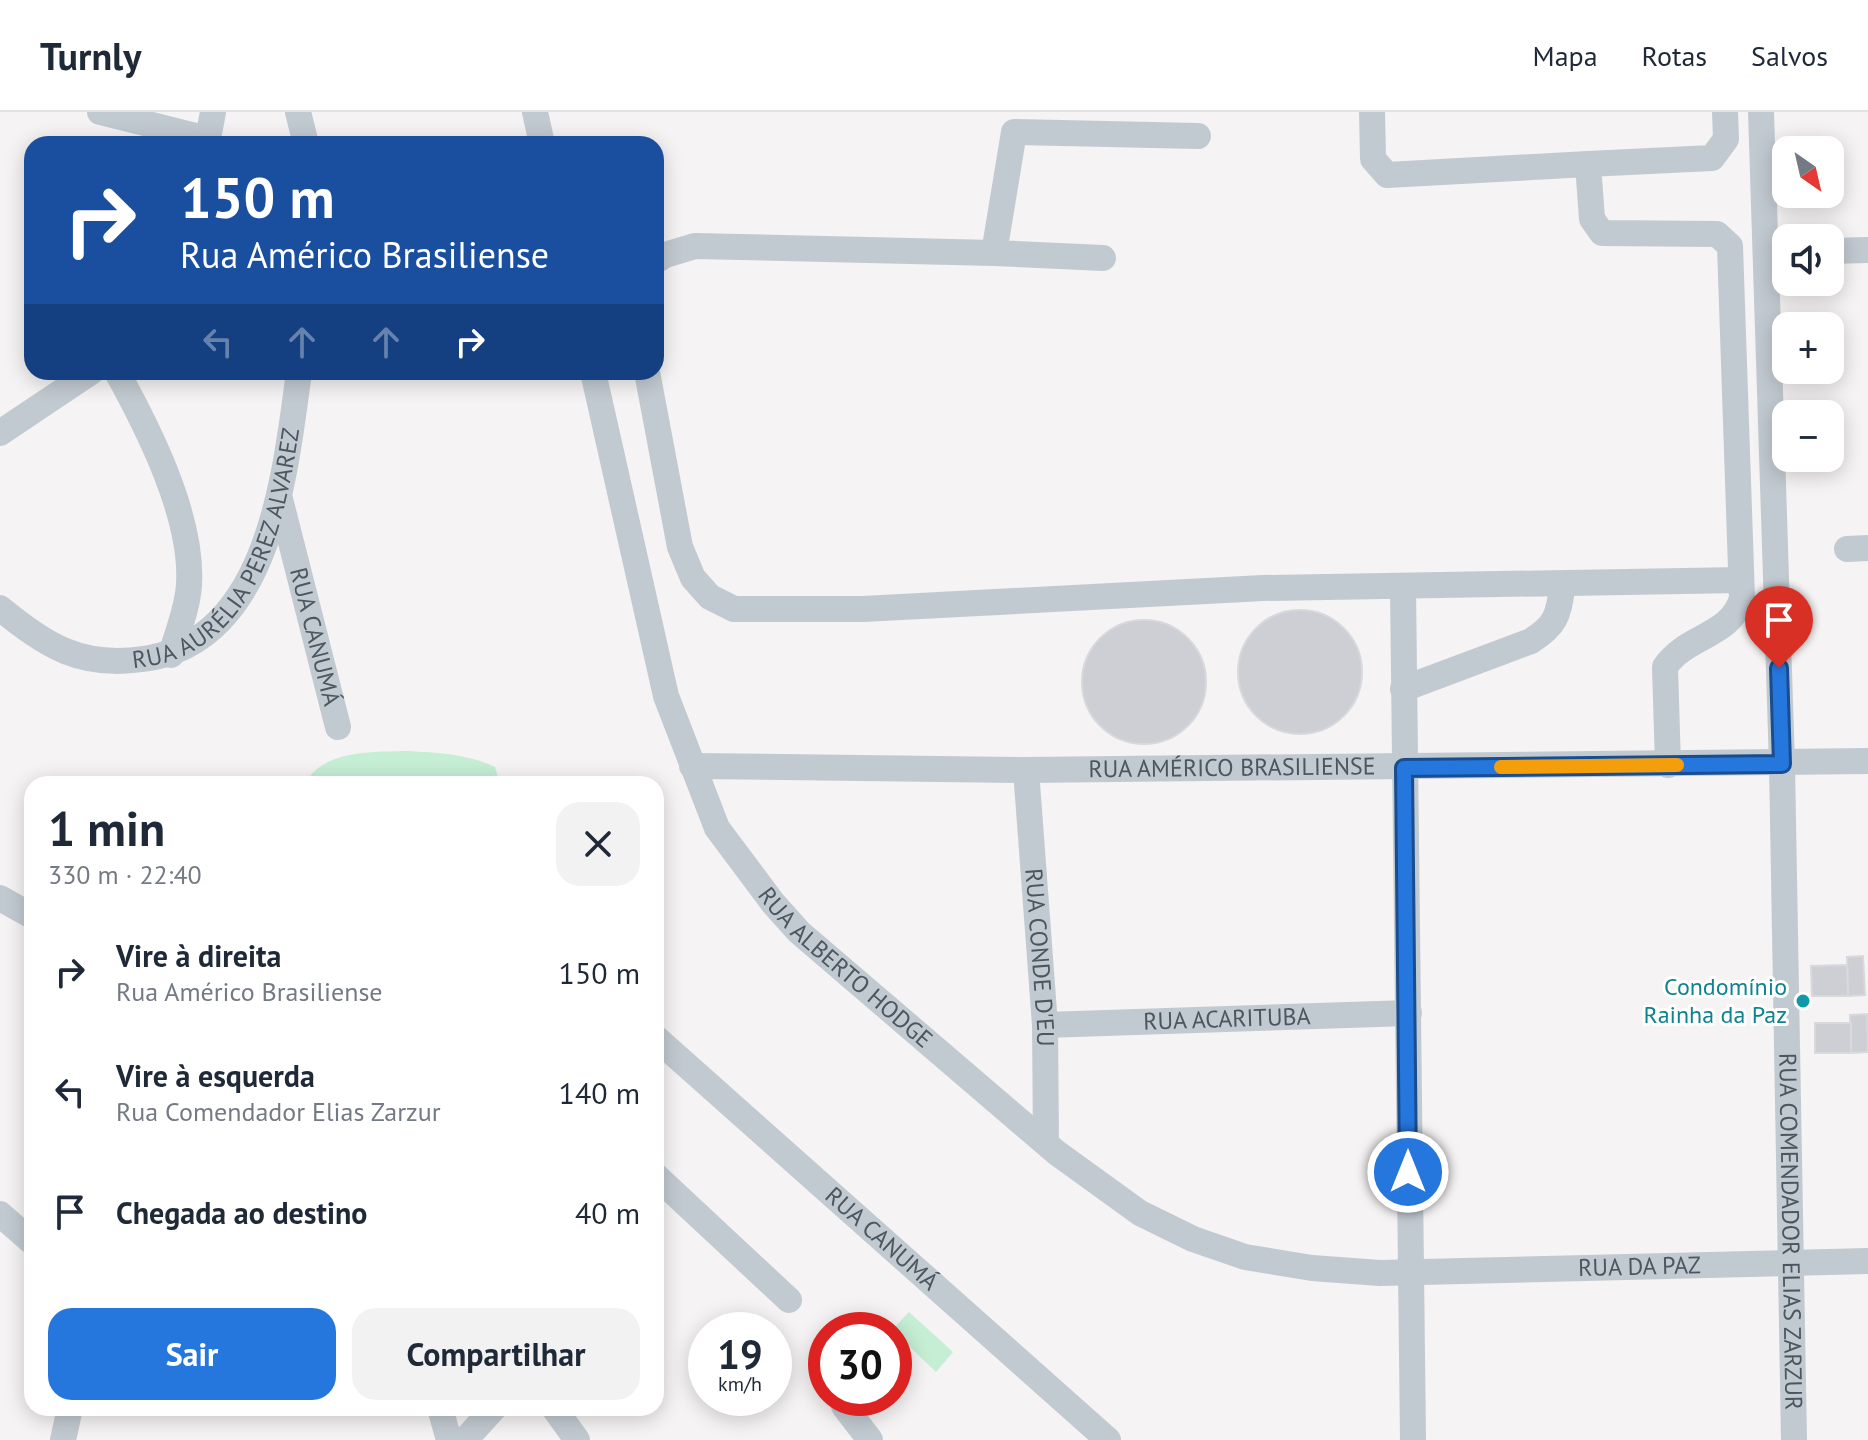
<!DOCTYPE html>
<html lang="pt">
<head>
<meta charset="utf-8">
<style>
  body { margin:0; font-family:"PT Sans",sans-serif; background:#f2f2f3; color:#1f2937; height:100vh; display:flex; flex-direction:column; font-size:30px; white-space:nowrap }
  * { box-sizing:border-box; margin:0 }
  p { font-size:26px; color:#747a83 }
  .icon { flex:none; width:44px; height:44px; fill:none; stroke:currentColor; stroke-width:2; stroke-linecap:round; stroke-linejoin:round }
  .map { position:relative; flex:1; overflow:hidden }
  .panel { position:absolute; left:24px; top:664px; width:640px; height:640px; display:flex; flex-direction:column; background:#fff; border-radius:24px; box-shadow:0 4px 20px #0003 }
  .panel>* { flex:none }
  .guide { position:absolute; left:24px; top:24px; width:640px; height:244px; border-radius:24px; box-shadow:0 4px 20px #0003; background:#1a4fa0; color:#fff; overflow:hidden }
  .needle { width:52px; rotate:146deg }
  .fabs { position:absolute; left:1772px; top:24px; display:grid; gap:16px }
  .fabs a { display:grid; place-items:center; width:72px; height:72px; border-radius:16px; background:#fff; box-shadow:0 4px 20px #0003; font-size:40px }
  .speed { position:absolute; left:688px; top:1200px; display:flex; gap:16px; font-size:40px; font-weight:700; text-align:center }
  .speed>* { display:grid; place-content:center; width:104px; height:104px; border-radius:50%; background:#fff; box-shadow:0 4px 20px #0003; line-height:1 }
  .speed small { font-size:20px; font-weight:400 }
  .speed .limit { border:12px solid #d22; background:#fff; color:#111 }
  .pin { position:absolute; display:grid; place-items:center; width:68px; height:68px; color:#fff; margin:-82px -34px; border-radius:50% 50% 50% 0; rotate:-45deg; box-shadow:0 0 8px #0007 }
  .pin .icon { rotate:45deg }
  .me { position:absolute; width:88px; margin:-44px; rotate:0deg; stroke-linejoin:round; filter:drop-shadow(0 0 6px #0008) }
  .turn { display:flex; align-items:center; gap:28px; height:168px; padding:0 24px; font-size:36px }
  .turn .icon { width:104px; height:104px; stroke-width:2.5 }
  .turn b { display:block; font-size:56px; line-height:68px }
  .lanes { display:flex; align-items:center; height:76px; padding:0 24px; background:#0003; justify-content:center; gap:40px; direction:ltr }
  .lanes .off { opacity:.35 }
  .round { display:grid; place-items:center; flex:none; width:84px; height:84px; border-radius:24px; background:#f2f2f3 }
  .summary { display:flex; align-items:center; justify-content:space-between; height:136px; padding:0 24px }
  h1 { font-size:48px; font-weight:700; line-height:60px }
  .action { display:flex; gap:16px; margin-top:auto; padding:16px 24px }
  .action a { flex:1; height:92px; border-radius:24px; background:#2576dd; color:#fff; font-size:32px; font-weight:700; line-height:92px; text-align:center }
  .action a+a { background:#f2f2f3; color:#1f2937 }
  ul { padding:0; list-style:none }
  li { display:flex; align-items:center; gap:24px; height:120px; padding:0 24px }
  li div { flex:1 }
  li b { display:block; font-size:30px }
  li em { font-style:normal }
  header { display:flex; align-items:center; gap:48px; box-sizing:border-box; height:112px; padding:0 40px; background:#fff; border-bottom:2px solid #e0e1e3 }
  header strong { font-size:38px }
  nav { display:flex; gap:44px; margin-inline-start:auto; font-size:28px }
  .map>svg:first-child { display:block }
  .green { fill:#c5eed5 }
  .building { fill:#cdcfd5; stroke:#d7d9dd; stroke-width:2 }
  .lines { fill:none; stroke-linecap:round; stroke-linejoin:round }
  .minor { stroke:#c2cad1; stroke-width:26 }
  .route-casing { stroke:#184d90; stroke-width:20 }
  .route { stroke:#2576dd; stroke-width:14 }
  .slow { stroke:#f59e0b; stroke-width:14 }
  .culture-dot { fill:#0f9aa8; stroke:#fff; stroke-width:3 }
  .labels { text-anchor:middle; stroke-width:6; stroke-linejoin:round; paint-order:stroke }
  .street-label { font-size:24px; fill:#4b5660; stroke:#fff }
  .culture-label { font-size:24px; fill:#0d838f; stroke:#fff; text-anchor:end }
</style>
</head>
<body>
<header>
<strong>Turnly</strong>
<nav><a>Mapa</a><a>Rotas</a><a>Salvos</a></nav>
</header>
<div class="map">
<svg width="1868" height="1328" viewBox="0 0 1868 1328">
  <rect width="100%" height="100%" fill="#f5f3f3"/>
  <!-- green -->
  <g class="green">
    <path d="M409 639C439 641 468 642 495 655L500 672H305C323 637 375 640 409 639Z"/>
    <path d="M909 1200 953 1240 936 1260 892 1218Z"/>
  </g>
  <!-- building -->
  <g class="building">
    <circle cx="1300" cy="560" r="62"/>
    <circle cx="1144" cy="570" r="62"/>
    <path d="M1863 844 1865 883 1848 884 1847 845Z"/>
    <path d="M1847 853 1848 884H1812L1811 854Z"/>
    <rect x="1800" y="881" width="6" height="16"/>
    <path d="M1867 902 1868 940 1851 941 1850 903Z"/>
    <rect x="1815" y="911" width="36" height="30"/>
  </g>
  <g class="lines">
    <!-- minor -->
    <g class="minor">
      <path d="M100 0 208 27"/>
      <path d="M298 0 306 32"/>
      <path d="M535 0 542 32"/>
      <path d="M1372 0 1373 47 1387 63 1588 52"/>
      <path id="s1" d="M1761 0 1782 652 1794 1328"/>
      <path d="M207 32 213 0"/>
      <path d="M1830 139 1868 138"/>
      <path d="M1103 146 994 141 1014 20 1198 24"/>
      <path d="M656 149 665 143 695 134 994 141"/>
      <path d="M117 260C149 318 193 405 189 472 188 496 177 521 171 543"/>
      <path id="s2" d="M593 260 666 584 717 716 773 791 799 820 1057 1041 1140 1101 1193 1127 1245 1145 1312 1156 1380 1161 1868 1149"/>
      <path d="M647 260 680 435 693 466 710 485 734 497H863L1263 476 1741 468"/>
      <path d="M0 321 91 260"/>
      <path id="s3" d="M280 387 338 615"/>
      <path d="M1847 437 1868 436"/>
      <path d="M1403 475 1413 1328"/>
      <path id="s4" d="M0 496C47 534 80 556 143 547 270 530 285 362 299 260"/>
      <path d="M1403 577 1531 529C1558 512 1558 502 1563 472"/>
      <path d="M1668 653 1665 555C1686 523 1731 525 1742 486L1730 134 1717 122 1602 121 1592 107 1588 52 1712 46 1726 27 1725 0"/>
      <path id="s5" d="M692 654 1026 658 1868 649"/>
      <path id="s6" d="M1026 658 1045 913 1046 1031"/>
      <path d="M0 786 32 804"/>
      <path id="s7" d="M1045 913 1409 901"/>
      <path id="s8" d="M656 926 1108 1328"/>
      <path d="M656 1064 789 1188"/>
      <path d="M0 1102 32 1130"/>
      <path d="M844 1294 870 1328"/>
      <path d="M440 1296 449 1328"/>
      <path d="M554 1296 577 1328"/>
      <path d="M63 1328 70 1296"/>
      <path d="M465 1328 494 1296"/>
    </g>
  </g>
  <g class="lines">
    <!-- route casing -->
    <g class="route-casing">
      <path id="route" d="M1408 1060 1404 656 1782 652 1779 556"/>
    </g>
    <!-- route -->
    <use href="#route" class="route"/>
    <!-- slow -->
    <path class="slow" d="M1501 655 1677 653"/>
  </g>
  <!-- markers -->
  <circle class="culture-dot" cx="1803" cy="889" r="8"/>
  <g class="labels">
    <!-- street labels -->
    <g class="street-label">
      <text dy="8" stroke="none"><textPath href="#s4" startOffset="300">RUA AURÉLIA PEREZ ALVAREZ</textPath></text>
      <text dy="8" stroke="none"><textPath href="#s3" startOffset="142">RUA CANUMÁ</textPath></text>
      <text dy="8" stroke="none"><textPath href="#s5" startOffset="540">RUA AMÉRICO BRASILIENSE</textPath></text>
      <text dy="8" stroke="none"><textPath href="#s6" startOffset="188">RUA CONDE D'EU</textPath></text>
      <text dy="8" stroke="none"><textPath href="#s2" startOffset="664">RUA ALBERTO HODGE</textPath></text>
      <text dy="8" stroke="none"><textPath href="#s7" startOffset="182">RUA ACARITUBA</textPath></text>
      <text dy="8" stroke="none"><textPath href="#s1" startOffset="1120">RUA COMENDADOR ELIAS ZARZUR</textPath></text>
      <text dy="8" stroke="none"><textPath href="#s8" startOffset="302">RUA CANUMÁ</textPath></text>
      <text dy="8" stroke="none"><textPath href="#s2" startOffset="1558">RUA DA PAZ</textPath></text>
    </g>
    <!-- culture labels -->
    <g class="culture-label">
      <text x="1787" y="883">Condomínio<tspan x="1787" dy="28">Rainha da Paz</tspan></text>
    </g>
  </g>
</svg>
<div class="fabs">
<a><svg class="needle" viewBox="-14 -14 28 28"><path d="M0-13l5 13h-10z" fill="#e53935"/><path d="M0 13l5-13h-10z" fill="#747a83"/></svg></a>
<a><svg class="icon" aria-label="sound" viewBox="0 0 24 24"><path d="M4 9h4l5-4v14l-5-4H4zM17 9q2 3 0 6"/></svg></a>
<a>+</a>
<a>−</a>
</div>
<div class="speed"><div>19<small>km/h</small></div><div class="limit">30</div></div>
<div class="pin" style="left:1779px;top:556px;background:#d93025"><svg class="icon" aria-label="arrive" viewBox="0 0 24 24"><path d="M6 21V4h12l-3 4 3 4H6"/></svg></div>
<svg class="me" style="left:1408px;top:1060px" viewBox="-20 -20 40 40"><circle r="17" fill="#2576dd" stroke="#fff" stroke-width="3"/><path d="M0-11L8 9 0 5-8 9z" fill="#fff"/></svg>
<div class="guide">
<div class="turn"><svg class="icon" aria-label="right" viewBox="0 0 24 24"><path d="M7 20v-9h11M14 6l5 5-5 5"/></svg><div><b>150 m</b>Rua Américo Brasiliense</div></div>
<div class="lanes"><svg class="icon off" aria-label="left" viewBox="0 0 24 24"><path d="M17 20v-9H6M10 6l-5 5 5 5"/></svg><svg class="icon off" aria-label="ahead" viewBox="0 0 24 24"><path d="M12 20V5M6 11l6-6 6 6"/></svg><svg class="icon off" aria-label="ahead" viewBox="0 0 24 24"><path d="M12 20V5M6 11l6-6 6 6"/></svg><svg class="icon" aria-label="right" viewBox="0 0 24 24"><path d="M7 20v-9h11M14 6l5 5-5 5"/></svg></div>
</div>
<section class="panel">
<div class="summary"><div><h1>1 min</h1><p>330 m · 22:40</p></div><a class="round"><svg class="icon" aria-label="close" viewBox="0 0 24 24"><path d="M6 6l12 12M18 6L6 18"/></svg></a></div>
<ul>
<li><svg class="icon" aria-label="right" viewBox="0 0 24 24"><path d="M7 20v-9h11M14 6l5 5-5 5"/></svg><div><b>Vire à direita</b><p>Rua Américo Brasiliense</p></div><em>150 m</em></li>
<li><svg class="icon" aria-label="left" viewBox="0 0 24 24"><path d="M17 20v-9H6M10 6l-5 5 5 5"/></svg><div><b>Vire à esquerda</b><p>Rua Comendador Elias Zarzur</p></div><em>140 m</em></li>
<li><svg class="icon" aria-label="arrive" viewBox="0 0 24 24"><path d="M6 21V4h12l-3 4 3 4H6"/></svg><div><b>Chegada ao destino</b></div><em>40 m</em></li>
</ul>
<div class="action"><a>Sair</a><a>Compartilhar</a></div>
</section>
</div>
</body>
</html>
